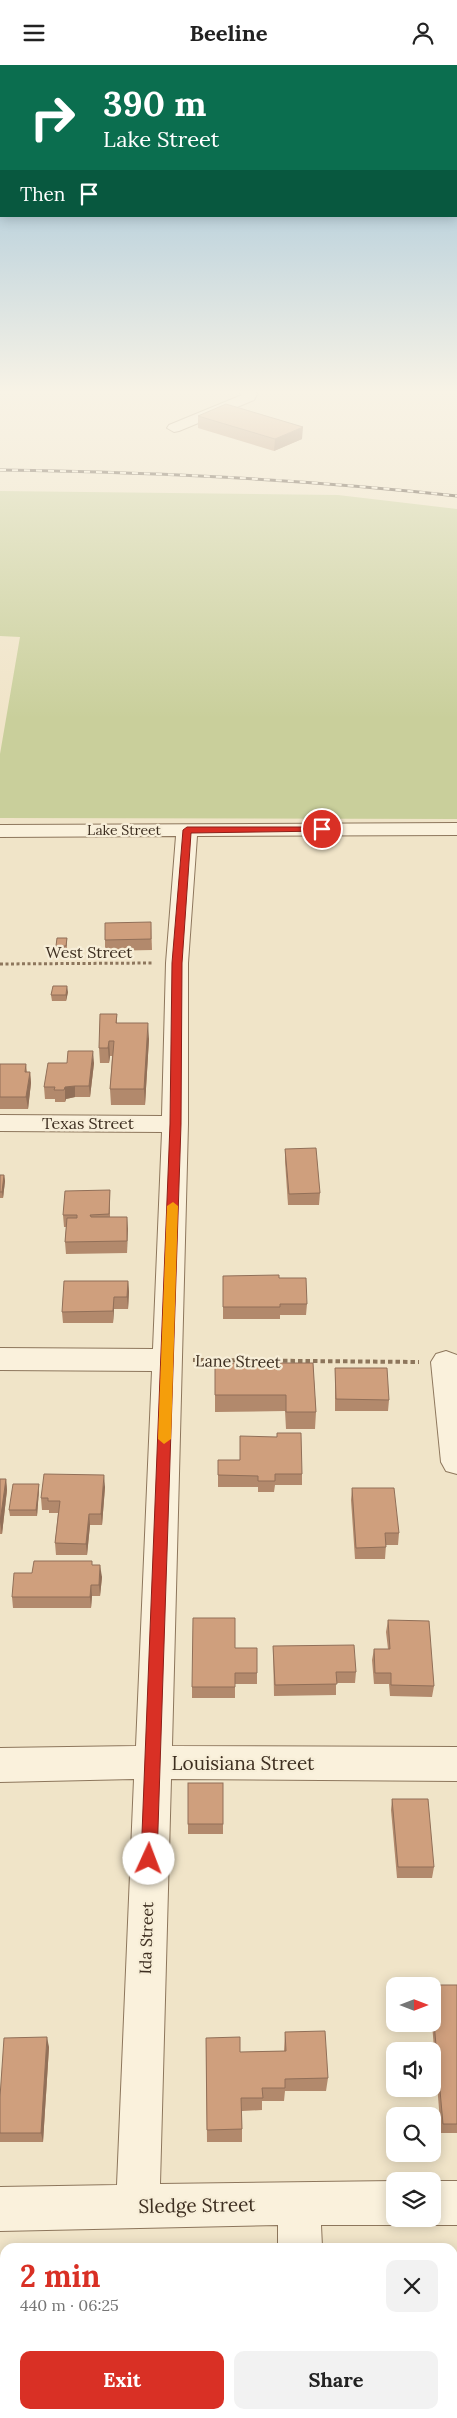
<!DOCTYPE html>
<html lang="en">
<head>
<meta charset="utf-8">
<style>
  body { margin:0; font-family:Lora,serif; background:#f2f2f2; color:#222; height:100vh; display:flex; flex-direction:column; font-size:19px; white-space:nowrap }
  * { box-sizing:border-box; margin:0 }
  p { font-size:16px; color:#767676 }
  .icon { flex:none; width:28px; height:28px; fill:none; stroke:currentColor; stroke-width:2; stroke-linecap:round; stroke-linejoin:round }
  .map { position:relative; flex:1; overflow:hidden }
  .sheet { position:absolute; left:0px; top:2178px; width:458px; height:176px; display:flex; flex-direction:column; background:#fff; border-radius:15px 15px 0 0; box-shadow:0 2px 12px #0003 }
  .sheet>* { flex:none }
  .hud { position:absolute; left:0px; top:0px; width:458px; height:152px; box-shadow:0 2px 12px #0003; background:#0b6e4f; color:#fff; overflow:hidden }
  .needle { width:32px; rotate:90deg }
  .buttons { position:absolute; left:386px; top:1912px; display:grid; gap:10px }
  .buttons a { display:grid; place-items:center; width:55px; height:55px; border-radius:10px; background:#fff; box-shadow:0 2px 12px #0003; font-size:25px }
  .pin { position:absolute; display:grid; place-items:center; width:42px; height:42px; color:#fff; margin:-21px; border:2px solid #fff; border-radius:50%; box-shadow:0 1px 5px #0007 }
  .me { position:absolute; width:55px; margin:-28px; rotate:2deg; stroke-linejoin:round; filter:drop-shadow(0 0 4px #0008) }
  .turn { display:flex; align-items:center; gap:18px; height:105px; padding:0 20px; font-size:22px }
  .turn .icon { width:65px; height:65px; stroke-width:2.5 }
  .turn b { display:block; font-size:35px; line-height:42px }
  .then { display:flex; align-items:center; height:48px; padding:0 20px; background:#0003; gap:10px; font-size:19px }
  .round { display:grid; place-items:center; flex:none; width:52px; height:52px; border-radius:10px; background:#f2f2f2 }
  .overview { display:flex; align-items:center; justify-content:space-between; height:85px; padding:0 20px }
  h1 { font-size:30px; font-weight:700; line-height:38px; color:#d93025 }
  .action { display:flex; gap:10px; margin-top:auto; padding:10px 20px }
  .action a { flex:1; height:58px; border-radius:10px; background:#d93025; color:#fff; font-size:20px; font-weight:700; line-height:58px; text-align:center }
  .action a+a { background:#f2f2f2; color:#222 }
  header { display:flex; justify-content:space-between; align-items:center; height:65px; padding:0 20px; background:#fff; font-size:22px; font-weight:700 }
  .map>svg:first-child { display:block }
  .green { fill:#c9cf9b }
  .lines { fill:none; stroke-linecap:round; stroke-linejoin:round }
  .minor-casing { stroke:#8d765c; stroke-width:2 }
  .path-far1 { stroke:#8d765c; stroke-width:3; stroke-dasharray:3 2.5; stroke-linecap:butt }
  .path { stroke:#8d765c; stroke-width:4; stroke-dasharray:4.5 3; stroke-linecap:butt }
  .minor { fill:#faf1dc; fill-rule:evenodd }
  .rail-casing { stroke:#3d2e20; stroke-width:3 }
  .rail { stroke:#f7eed8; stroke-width:2; stroke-dasharray:6; stroke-linecap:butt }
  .wall { fill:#b2896c }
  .shaded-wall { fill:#916f58 }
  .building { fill:#cf9f7d; stroke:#916f58 }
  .route { fill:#d93025; stroke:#8d1f18 }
  .slow { fill:#f59e0b }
  .labels { text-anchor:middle; stroke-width:4.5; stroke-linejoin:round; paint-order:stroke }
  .far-street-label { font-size:14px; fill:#3d2e20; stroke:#f7eed8 }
  .street-label { font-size:16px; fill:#3d2e20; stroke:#f7eed8 }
  .near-street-label { font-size:19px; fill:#3d2e20; stroke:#f7eed8 }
</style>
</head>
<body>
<header><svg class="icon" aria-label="menu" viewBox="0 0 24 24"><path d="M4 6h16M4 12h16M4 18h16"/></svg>Beeline<svg class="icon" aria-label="person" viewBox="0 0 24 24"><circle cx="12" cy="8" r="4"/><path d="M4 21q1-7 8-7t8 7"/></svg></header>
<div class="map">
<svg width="457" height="2353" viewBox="0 0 457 2353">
  <rect width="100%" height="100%" fill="#f0e4c8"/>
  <!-- green -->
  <path class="green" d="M0 426 338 430 457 444V754L0 753V689L20 572 0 571Z"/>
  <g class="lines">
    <!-- minor casing -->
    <g class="minor-casing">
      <g id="minor">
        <path d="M235 325H251L257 329 254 335 179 366 174 367 167 363 169 360 242 330Z"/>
        <path d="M457 758V770L197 771 188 898V1059L172 1681 457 1682V1716L171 1714 160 2119 395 2116V2154H409L395 2160H321L322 2182H278V2160L0 2166V2122L117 2120 134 1714 0 1717V1683L136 1681 152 1306 0 1305V1283L153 1284 162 1067 0 1066V1050L162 1051 166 898 176 771 0 772V760Z"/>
        <path d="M446 1286 457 1290V1409L446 1406 441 1397 431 1297 436 1289Z"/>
        <path d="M432 2116H457V2160H432L418 2154H432Z"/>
        <path d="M281 2349H327L328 2353H280Z"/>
      </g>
    </g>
    <!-- path-far1 -->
    <path class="path-far1" d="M0 899 154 898"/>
    <!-- path -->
    <path class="path" d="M193 1295 419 1297"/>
    <!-- minor -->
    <use href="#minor" class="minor"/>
    <!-- rail casing -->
    <g class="rail-casing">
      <path id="rail" d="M0 405C153 407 305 414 457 431"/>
    </g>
    <!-- rail -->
    <use href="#rail" class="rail"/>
  </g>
  <!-- wall -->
  <g class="wall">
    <path d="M198 351 302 374 274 386 198 363Z"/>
    <path d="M151 857 152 885 105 886V875Z"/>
    <path d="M67 873V887H57L56 881Z"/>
    <path d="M68 927 66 936H52L51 930Z"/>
    <path d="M117 949V958L149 974 145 1040H111L110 1024 112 991H110L109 998H100L99 983Z"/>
    <path d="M67 998H94L90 1032H75L66 1034 65 1037H55V1034H45L44 1022Z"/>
    <path d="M0 999H26L27 1007H30L31 1018 28 1044H0Z"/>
    <path d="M285 1084 320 1128 319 1140H288L285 1096Z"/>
    <path d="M0 1110H4L5 1116 3 1133H0Z"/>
    <path d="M110 1125V1152H127V1188L66 1189 65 1177 66 1162H64L63 1150Z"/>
    <path d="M223 1211 279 1213 307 1239 306 1250H280V1254H223Z"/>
    <path d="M128 1216 129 1227 128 1244H114L113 1258H63L62 1247Z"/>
    <path d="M215 1298H313L316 1347 315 1364H286L285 1346 215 1347Z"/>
    <path d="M335 1303 389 1335 388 1346H335Z"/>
    <path d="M218 1395 302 1409V1420H275L274 1427H258V1422H218Z"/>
    <path d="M0 1414H6L7 1425 2 1469H0Z"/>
    <path d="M39 1419V1425L37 1451H10L9 1445Z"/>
    <path d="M105 1422 102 1460H90L87 1490H56L55 1478 58 1448H49V1445H42L41 1433Z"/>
    <path d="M352 1423 399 1468 398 1480H386L385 1494H355L351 1435Z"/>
    <path d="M93 1500 102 1512 100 1531H92L91 1543H13L12 1532 32 1508Z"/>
    <path d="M388 1555 434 1621 432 1632 390 1631 389 1619H374L372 1595 374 1584H388L386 1567Z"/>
    <path d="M273 1581 356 1607 355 1618H336V1630L274 1631Z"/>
    <path d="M235 1583 257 1608V1619H235V1633H192V1622Z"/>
    <path d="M223 1718V1769H188V1759Z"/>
    <path d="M392 1734 434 1802 432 1813H397L391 1745Z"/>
    <path d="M457 1920V2068H441L432 1959V1921Z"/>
    <path d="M285 1967 328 2013 326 2026H285L284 2036H262V2045L242 2046V2077H207L206 1973 240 1987 284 1986Z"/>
    <path d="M49 1982 43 2077H0V2032Z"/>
  </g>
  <!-- shaded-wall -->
  <g class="shaded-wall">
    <path d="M303 362 302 374 274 386 275 374Z"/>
    <path d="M67 921 68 927 66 936V930Z"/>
    <path d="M148 958 149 974 145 1040 144 1024Z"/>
    <path d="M109 976 110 991 109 998 108 983Z"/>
    <path d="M93 986 94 998 90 1032 89 1021Z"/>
    <path d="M30 1007 31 1018 28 1044 26 1032Z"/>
    <path d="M75 1021V1032L66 1034 65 1037V1022Z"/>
    <path d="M4 1110 5 1116 3 1133 2 1127Z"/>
    <path d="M127 1152 128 1164 127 1188Z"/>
    <path d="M128 1216 129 1227 128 1244 127 1232Z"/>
    <path d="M114 1232V1244L113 1258V1246Z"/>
    <path d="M104 1410 105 1422 102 1460 101 1449Z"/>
    <path d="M6 1414 7 1425 2 1469 0 1457Z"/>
    <path d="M39 1419V1425L37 1451 36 1445Z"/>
    <path d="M89 1449 90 1460 87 1490 86 1479Z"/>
    <path d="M100 1500 102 1512 100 1531 99 1520Z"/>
    <path d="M91 1520 92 1531 91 1543 90 1532Z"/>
    <path d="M47 1972 49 1982 43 2077 41 2068Z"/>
  </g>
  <!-- building -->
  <g class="building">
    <path d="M226 339 303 362 275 374 198 351Z"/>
    <path d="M151 857V874L105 875V858Z"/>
    <path d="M57 873H67L66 881H56Z"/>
    <path d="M53 921H67L66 930H51Z"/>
    <path d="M100 949H117L116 958H148L144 1024H110L114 976H109L108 983H99Z"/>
    <path d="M68 986H93L89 1021H75L65 1022 64 1025H54L55 1022H44L48 998H67Z"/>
    <path d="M0 999H26L25 1007H30L26 1032H0Z"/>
    <path d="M316 1083 320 1128 289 1129 285 1084Z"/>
    <path d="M0 1110H4L2 1127H0Z"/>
    <path d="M110 1125 109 1149 90 1150 91 1152H127V1176L65 1177 67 1153H77V1150H63L65 1126Z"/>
    <path d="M279 1210V1213H306L307 1239H280V1242H223V1211Z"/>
    <path d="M64 1216H128L127 1232H114L113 1246 62 1247Z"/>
    <path d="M215 1298H313L316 1347H286V1330H215Z"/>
    <path d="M335 1303H387L389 1335 336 1334Z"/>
    <path d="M277 1368H301L302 1409H275V1416H258V1411L218 1410V1395H240V1371L277 1372Z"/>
    <path d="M44 1409 104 1410 101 1449H89L86 1479 55 1478 60 1436H48V1433H41Z"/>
    <path d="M0 1414H6L0 1457Z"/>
    <path d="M13 1419H39L36 1445H9Z"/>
    <path d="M352 1423H394L399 1468H385L386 1482 356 1483Z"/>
    <path d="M34 1496H92V1500H100L99 1520H91L90 1532H12L14 1508H32Z"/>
    <path d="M193 1553H235V1583H257V1608H235V1622H192Z"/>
    <path d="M388 1555 429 1556 434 1621 391 1620V1608H375L374 1584H390Z"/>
    <path d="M354 1580 356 1607H336L337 1619 275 1620 273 1581Z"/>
    <rect x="188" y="1718" width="35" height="41"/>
    <path d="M392 1734H428L434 1802H398Z"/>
    <path d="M431 1920H457V2059H443L432 1935V1921H431Z"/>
    <path d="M325 1966 328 2013 285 2014V2023H262L263 2033H241L242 2064 207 2065 206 1973 240 1972V1987L286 1986 285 1967Z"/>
    <path d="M47 1972 41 2068H0V2032L4 1973Z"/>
    <rect x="126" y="2349" width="63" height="4"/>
  </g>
  <!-- sky -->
  <linearGradient id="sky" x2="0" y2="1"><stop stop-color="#8fbad6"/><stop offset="0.5" stop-color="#f8f3e6"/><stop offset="1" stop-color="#f8f3e6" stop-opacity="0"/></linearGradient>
  <rect width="457" height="654" fill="url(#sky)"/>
  <!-- route -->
  <path class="route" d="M322 762 325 763V766L191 768 182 898 181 1059 157 1794 154 1799 149 1801 143 1799 141 1794 170 1059 172 898 183 765 187 762Z"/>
  <!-- slow -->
  <path class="slow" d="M173 1137 178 1141 171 1374 164 1379 158 1374 167 1141Z"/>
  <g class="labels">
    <!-- far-street labels -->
    <g class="far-street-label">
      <text x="124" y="770">Lake Street</text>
    </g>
    <!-- street labels -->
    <g class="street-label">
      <text x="89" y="893">West Street</text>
      <text x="88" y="1064">Texas Street</text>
      <text transform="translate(238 1296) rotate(1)" y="6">Lane Street</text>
      <text transform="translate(146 1873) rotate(-88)" y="6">Ida Street</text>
    </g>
    <!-- near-street labels -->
    <g class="near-street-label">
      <text x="243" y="1705">Louisiana Street</text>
      <text transform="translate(197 2140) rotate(-1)" y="7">Sledge Street</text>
    </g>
  </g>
</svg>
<div class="buttons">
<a><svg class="needle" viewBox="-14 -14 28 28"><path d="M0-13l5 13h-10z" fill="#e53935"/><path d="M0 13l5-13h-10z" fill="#767676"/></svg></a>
<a><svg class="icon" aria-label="sound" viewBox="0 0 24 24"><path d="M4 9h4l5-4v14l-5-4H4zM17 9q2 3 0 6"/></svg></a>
<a><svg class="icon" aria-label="search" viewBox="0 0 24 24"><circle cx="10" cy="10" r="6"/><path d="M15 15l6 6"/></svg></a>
<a><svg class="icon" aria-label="layers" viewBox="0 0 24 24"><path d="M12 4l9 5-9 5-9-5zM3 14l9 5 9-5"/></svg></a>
</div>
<div class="pin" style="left:322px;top:764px;background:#d93025"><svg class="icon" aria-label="arrive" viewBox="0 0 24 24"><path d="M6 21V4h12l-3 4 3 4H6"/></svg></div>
<svg class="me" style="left:149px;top:1794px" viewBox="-20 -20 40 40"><circle r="19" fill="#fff"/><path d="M0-13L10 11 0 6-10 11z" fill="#d93025"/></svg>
<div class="hud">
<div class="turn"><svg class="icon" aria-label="right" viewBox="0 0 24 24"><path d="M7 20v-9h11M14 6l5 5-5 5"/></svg><div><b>390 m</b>Lake Street</div></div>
<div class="then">Then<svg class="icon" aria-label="arrive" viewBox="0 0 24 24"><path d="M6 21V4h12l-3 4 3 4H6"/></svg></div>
</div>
<section class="sheet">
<div class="overview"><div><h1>2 min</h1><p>440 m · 06:25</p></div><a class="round"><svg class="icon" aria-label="close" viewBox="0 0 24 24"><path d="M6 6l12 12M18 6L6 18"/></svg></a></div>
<div class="action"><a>Exit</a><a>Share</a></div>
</section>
</div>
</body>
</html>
